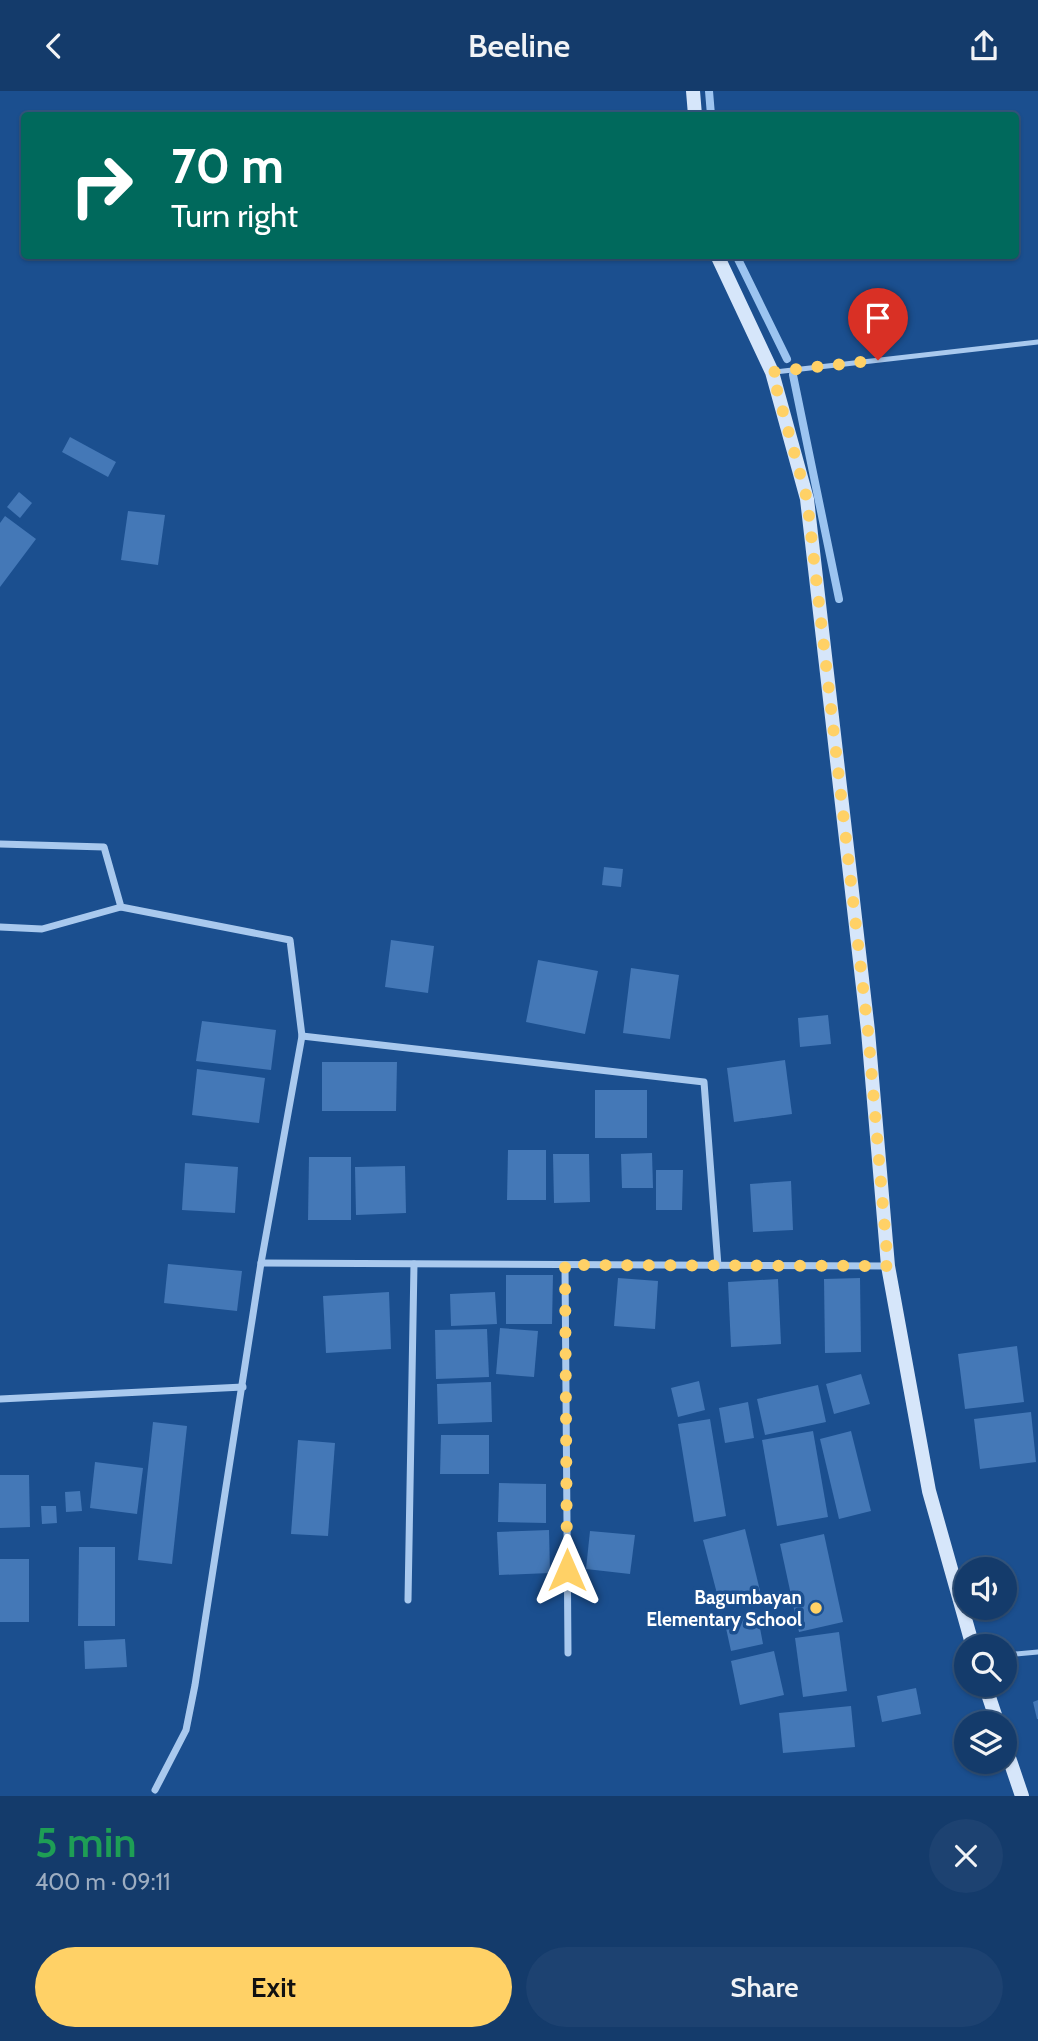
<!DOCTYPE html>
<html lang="en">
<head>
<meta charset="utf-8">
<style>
  body { margin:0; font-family:Cabin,sans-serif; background:#1d4271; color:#f1f3f6; height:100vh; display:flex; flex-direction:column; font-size:26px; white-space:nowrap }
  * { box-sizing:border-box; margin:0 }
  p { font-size:23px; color:#9dadc1 }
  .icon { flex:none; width:38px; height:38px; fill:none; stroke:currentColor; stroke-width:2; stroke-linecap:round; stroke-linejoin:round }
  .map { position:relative; height:1705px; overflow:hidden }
  .sheet { display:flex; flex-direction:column; background:#143b6b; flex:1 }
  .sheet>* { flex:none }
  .banner { position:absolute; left:21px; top:21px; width:998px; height:147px; border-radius:7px; box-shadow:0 2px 5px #0004,0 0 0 2px #33557e; background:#00695c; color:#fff; overflow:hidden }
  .buttons { position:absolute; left:954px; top:1466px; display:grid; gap:14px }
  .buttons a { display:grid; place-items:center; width:63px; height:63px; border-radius:50%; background:#143b6b; box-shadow:0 2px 5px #0004,0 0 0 2px #33557e; font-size:35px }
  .pin { position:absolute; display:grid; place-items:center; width:60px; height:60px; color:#fff; margin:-72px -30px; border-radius:50% 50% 50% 0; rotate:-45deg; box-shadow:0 0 7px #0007 }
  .pin .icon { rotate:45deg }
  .me { position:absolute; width:77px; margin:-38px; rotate:0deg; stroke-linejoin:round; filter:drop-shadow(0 0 5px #0008) }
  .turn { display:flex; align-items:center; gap:24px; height:147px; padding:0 35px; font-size:32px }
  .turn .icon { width:91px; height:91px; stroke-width:2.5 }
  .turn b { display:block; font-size:49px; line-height:60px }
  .round { display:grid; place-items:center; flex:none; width:74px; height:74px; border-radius:37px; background:#1d4271 }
  .headline { display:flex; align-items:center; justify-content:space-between; height:119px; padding:0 35px }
  h1 { font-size:42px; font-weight:600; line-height:52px; color:#1e9e55 }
  .primary-button { display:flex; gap:14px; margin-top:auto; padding:14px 35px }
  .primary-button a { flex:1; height:80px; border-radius:42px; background:#ffd166; color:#111; font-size:28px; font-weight:600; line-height:80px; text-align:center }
  .primary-button a+a { background:#1d4271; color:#f1f3f6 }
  header { display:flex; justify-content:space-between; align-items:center; height:91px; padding:0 35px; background:#143b6b; font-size:32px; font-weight:600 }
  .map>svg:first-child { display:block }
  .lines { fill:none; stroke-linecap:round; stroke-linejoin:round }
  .stream { stroke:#9cc4f0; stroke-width:8 }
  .building { fill:#4478b7 }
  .lane { stroke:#a9c9ee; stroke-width:5 }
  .street { stroke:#a9c9ee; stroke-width:7 }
  .secondary { stroke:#d6e6fa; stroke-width:14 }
  .route { stroke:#ffd166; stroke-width:12; stroke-dasharray:0 21.6 }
  .poi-dot { fill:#ffd166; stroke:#1b4f8f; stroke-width:2.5 }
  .labels { text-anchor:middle; stroke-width:7; stroke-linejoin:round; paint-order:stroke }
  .poi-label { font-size:19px; font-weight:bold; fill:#fff; stroke:#1b4f8f; text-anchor:end }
</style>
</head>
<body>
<header><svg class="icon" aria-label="back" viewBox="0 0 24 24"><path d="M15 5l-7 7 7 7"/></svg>Beeline<svg class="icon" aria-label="share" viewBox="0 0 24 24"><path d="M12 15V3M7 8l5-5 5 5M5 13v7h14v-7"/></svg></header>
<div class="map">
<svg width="1038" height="1705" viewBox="0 0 1038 1705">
  <rect width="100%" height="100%" fill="#1b4f8f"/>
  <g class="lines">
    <!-- stream -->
    <g class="stream">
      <path d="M709 0 711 24"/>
      <path d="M736 164 787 268"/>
      <path d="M793 284 839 508"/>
    </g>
  </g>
  <!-- building -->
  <g class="building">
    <path d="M70 346 116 371 108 386 62 361Z"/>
    <path d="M19 401 32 412 20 427 7 416Z"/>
    <path d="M128 420 165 424 158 474 121 469Z"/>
    <path d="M5 425 36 448 0 496V432Z"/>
    <path d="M604 776 623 778 621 796 602 794Z"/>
    <path d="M391 849 434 855 428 902 385 896Z"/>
    <path d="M538 869 598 880 585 943 526 931Z"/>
    <path d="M631 877 679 884 670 948 623 942Z"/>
    <path d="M828 924 831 953 800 956 798 927Z"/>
    <path d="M202 930 276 939 271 979 196 970Z"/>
    <path d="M785 969 792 1023 734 1031 727 977Z"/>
    <path d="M322 971H397L396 1020H322Z"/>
    <path d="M197 978 265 987 259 1032 192 1024Z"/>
    <rect x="595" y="999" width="52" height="48"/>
    <path d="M508 1059H546V1109H507Z"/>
    <path d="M652 1062 653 1097H622L621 1063Z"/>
    <path d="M553 1063H589L590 1111 554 1112Z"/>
    <path d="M309 1066H351V1129H308Z"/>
    <path d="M185 1072 238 1076 235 1122 182 1119Z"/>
    <path d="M405 1075 406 1122 356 1124 355 1076Z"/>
    <path d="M656 1079H683L682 1119H656Z"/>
    <path d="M791 1090 793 1139 753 1141 750 1093Z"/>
    <path d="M168 1173 242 1180 237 1220 164 1212Z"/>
    <path d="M506 1184H553L552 1233H506Z"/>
    <path d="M618 1187 658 1190 655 1238 614 1235Z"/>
    <path d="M860 1187 861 1261 825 1262 824 1188Z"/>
    <path d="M778 1188 781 1253 731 1256 728 1191Z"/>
    <path d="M389 1201 391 1258 326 1262 323 1205Z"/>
    <path d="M495 1201 497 1233 451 1235 450 1203Z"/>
    <path d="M500 1237 538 1240 534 1286 496 1283Z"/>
    <path d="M487 1238 489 1286 436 1288 435 1239Z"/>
    <path d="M1017 1255 1024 1311 965 1318 958 1263Z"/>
    <path d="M861 1283 870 1313 834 1323 826 1293Z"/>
    <path d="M699 1290 705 1319 678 1326 671 1297Z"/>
    <path d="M491 1291 492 1331 438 1333 437 1293Z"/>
    <path d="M818 1294 826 1331 765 1344 757 1308Z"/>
    <path d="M748 1311 754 1347 725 1352 719 1317Z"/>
    <path d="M1031 1321 1036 1371 980 1378 974 1328Z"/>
    <path d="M710 1328 726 1425 694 1431 678 1333Z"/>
    <path d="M153 1331 187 1335 172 1473 138 1469Z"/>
    <path d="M813 1340 828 1426 777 1435 762 1349Z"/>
    <path d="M851 1340 871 1420 839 1428 820 1348Z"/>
    <path d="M441 1344H489V1383H440Z"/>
    <path d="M298 1349 335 1352 328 1445 291 1443Z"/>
    <path d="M95 1371 143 1377 137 1423 90 1417Z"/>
    <path d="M0 1384H29L30 1436 0 1437Z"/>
    <path d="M499 1392 546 1393V1432L498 1431Z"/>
    <path d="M80 1400 82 1420 66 1421 65 1401Z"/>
    <path d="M41 1415H56L57 1432 42 1433Z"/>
    <path d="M745 1438 762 1508 721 1518 703 1449Z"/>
    <path d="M549 1439 550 1482 499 1484 497 1441Z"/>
    <path d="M590 1440 635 1444 630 1483 586 1478Z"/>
    <path d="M824 1443 843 1531 799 1541 780 1453Z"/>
    <path d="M79 1456H115V1535H78Z"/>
    <rect x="0" y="1468" width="29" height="63"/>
    <path d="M757 1521 763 1553 731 1560 724 1528Z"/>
    <path d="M839 1541 847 1600 803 1606 795 1547Z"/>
    <path d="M125 1548 127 1576 85 1578 84 1550Z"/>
    <path d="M774 1560 784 1604 740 1614 731 1570Z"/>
    <path d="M916 1597 921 1623 882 1631 877 1605Z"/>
    <path d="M1038 1609V1628H1037L1033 1611Z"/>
    <path d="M851 1615 855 1656 783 1662 779 1622Z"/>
  </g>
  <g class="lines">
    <!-- lane -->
    <g class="lane">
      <path d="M775 281 1038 251"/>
      <path d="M1004 1564 1038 1561"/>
    </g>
    <!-- street -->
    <g class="street">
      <path d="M0 753 104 756 121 816 290 849 302 945 261 1172 195 1594 186 1639 155 1699"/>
      <path d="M0 836 42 838 121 816"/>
      <path d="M302 945 704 991 718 1175"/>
      <path d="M261 1172 888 1175"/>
      <path d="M565 1174 568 1562"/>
      <path d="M0 1308 243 1296"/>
      <path d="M408 1509 414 1173"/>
    </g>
    <!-- secondary -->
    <g class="secondary">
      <path d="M693 0 695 24"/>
      <path d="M717 164 772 281 807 408 868 940 888 1175 929 1400 973 1556"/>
      <path d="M985 1594 998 1633"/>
      <path d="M1004 1652 1022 1705"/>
    </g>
  </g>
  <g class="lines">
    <!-- route -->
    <path class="route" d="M567 1479 565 1174 888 1175 868 940 807 408 772 281 878 269"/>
  </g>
  <!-- markers -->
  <circle class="poi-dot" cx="816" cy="1517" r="7"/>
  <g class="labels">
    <!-- poi labels -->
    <g class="poi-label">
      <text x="802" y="1513">Bagumbayan<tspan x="802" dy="22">Elementary School</tspan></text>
    </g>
  </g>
</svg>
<div class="buttons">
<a><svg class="icon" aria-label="sound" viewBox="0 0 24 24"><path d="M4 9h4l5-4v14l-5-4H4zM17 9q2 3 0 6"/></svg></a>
<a><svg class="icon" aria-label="search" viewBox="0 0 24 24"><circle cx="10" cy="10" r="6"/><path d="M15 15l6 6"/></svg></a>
<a><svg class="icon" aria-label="layers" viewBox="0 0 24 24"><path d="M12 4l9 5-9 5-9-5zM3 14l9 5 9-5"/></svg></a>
</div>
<div class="pin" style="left:878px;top:269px;background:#d93025"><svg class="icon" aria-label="arrive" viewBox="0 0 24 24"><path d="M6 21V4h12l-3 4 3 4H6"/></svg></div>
<svg class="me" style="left:567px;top:1479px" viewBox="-20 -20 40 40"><path d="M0-17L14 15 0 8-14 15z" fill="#ffd166" stroke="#fff" stroke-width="4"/></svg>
<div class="banner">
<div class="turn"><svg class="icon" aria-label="right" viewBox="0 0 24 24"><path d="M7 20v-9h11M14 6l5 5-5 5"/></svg><div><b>70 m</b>Turn right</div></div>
</div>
</div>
<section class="sheet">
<div class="headline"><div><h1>5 min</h1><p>400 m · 09:11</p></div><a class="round"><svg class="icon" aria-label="close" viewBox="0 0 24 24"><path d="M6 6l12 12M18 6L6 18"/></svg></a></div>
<div class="primary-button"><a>Exit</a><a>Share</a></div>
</section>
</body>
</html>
